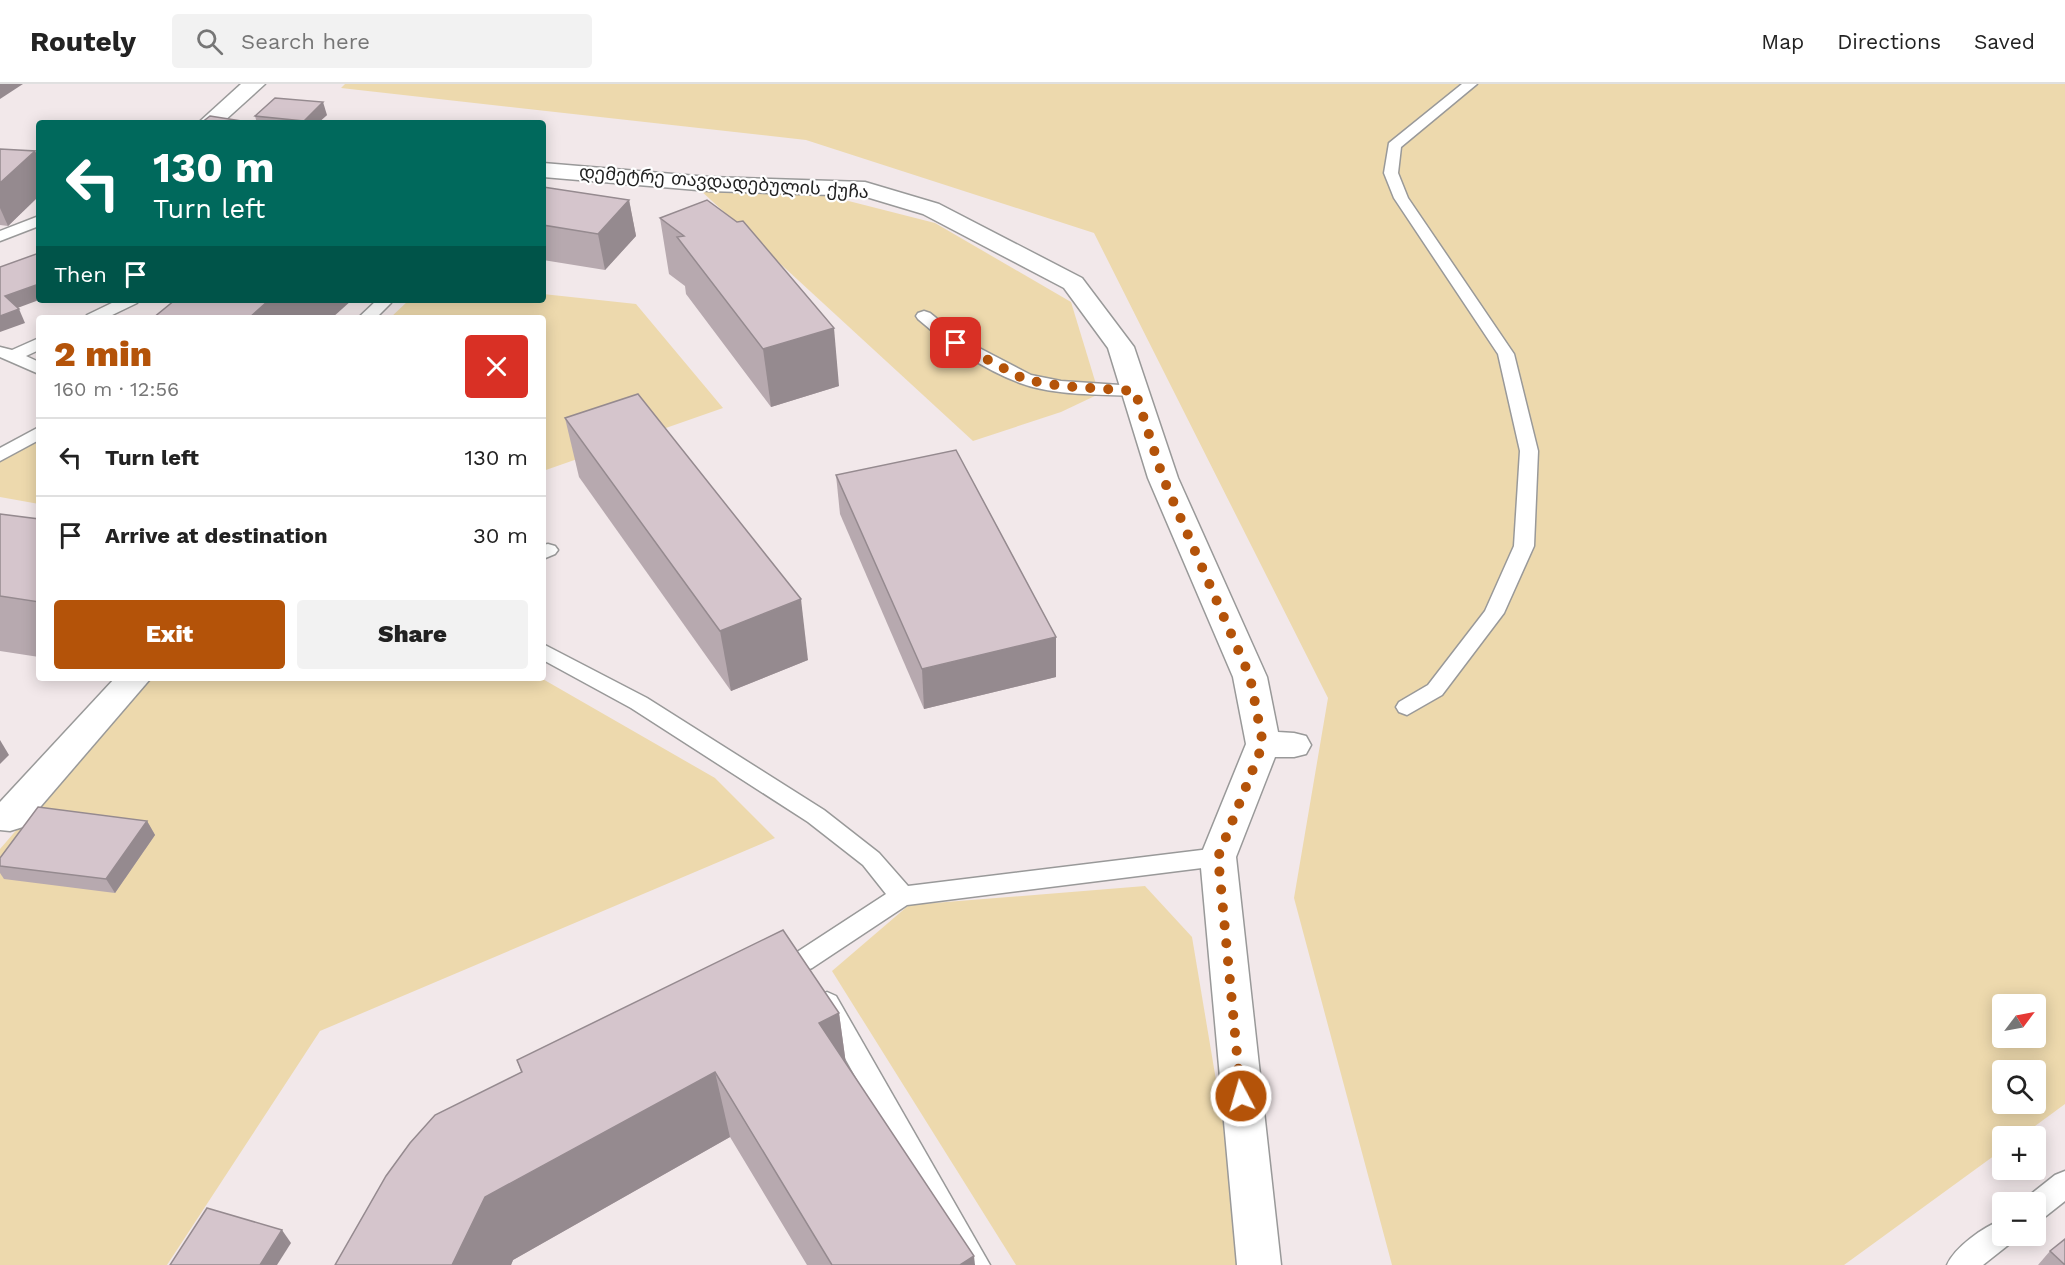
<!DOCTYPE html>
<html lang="en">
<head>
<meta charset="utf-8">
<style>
  body { margin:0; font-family:"Work Sans","Noto Sans Georgian",sans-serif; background:#f2f2f2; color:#222; height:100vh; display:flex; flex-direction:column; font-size:22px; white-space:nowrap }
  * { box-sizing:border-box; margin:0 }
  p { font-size:20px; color:#767676 }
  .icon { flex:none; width:33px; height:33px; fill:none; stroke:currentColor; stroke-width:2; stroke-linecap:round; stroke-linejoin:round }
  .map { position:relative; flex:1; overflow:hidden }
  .details { position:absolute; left:36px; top:231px; width:510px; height:366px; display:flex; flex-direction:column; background:#fff; border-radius:6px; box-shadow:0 3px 15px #0003 }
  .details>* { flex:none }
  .banner { position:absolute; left:36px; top:36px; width:510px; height:183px; border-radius:6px; box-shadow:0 3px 15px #0003; background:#00695c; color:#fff; overflow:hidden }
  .needle { width:39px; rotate:58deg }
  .fabs { position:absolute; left:1992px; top:910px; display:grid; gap:12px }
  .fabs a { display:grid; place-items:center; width:54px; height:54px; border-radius:6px; background:#fff; box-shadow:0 3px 15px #0003; font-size:30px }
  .pin { position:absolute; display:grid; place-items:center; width:51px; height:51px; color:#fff; margin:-26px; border-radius:12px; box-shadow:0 3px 9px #0006 }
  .me { position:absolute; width:66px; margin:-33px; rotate:354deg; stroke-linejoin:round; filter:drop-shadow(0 0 4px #0008) }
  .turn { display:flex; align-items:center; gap:21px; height:126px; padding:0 18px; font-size:27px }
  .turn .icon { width:78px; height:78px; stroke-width:2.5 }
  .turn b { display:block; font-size:42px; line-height:51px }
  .then { display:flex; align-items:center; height:57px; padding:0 18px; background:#0003; gap:12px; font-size:22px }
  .round { display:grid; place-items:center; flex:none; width:63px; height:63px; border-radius:6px; background:#f2f2f2 }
  .overview { display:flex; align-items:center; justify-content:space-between; height:102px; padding:0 18px }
  h1 { font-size:36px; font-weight:800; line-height:45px; color:#b45309 }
  .primary-button { display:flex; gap:12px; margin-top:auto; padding:12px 18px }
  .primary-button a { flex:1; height:69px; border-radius:6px; background:#b45309; color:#fff; font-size:24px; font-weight:800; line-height:69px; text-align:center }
  .primary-button a+a { background:#f2f2f2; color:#222 }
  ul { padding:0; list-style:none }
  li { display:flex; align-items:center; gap:18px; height:78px; padding:0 18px; border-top:2px solid #e0e0e0 }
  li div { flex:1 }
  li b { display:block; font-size:22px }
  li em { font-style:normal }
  header { display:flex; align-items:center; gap:36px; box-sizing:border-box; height:84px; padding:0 30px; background:#fff; border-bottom:2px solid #e0e0e0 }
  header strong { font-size:28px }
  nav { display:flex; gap:33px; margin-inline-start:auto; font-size:21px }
  .search { width:420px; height:54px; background:#f2f2f2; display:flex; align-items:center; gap:15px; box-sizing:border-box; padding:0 21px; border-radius:6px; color:#767676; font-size:22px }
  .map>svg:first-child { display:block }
  .grass { fill:#edd9ad; fill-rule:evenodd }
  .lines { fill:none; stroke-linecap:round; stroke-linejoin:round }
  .service-casing { stroke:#999; stroke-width:3 }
  .minor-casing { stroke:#999; stroke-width:3 }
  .service { fill:#fff; fill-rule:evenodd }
  .minor { fill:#fff; fill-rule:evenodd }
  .wall { fill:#b7a9af }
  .shaded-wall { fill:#958a8f }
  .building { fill:#d5c5cc; stroke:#958a8f; stroke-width:1.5 }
  .route { stroke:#b45309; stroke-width:10; stroke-dasharray:0 18 }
  .labels { text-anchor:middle; stroke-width:4.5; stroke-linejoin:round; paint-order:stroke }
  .street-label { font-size:18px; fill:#222; stroke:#fff }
</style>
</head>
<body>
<header>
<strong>Routely</strong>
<div class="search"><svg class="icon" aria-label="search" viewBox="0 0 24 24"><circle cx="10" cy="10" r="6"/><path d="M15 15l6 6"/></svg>Search here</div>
<nav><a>Map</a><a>Directions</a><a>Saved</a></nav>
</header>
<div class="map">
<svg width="2065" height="1181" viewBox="0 0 2065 1181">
  <rect width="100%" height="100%" fill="#f2e8ea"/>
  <!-- grass -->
  <g class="grass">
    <path d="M345 0H2065V1020L2020 1053H2002V1066L1844 1181H1392L1294 814 1328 614 1094 149 806 56 341 4ZM2002 921H2036V954H2002ZM2002 987H2036V1020H2002Z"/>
    <path d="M699 105 825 111 935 139 1071 218 1099 310 1061 328 973 357Z"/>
    <path d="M543 210 636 220 723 324 543 387V234H390L409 216H543Z"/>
    <path d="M39 351V420L0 413V377Z"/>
    <path d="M148 594H541L715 694 775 754 320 947 167 1181H0V765Z"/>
    <path d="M1145 802 1192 853 1247 1181H1016L832 887 909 821Z"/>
  </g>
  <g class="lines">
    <!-- service casing -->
    <g class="service-casing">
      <g id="service">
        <path d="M1462 0H1477L1401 63 1398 89 1408 114 1514 270 1538 367 1534 462 1504 529 1442 611 1407 631 1399 628 1396 623 1399 618 1428 601 1485 527 1514 462 1520 367 1498 270 1394 114 1384 89 1389 59Z"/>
        <path d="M39 132V142L0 157V147Z"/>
        <path d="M118 216H139L137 219 106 234H85L87 231Z"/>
        <path d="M377 216H389L391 219 376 234H358Z"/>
        <path d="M924 227 930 229 962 255 1031 291 1061 297 1135 302 1141 303 1144 307 1141 311 1135 312C1098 310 1055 312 1020 299 983 285 948 261 918 235L916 232 918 229Z"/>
        <path d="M39 254V266L26 272 39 278V290L0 273V263L12 266Z"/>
        <path d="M39 343V356L0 377V364Z"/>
        <path d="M548 460 555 462 558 466 555 470 543 475V461Z"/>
        <path d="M543 560 647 614 824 726 879 769 908 802 1218 764 1226 767 1230 773 1226 779 1218 782 907 821 812 884 777 898 768 895 765 888 768 881 794 870 886 810 863 781 808 738 631 624 543 576Z"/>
        <path d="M827 908 836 912 990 1181H961L814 919 818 912Z"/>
        <path d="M2065 1087V1117L2046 1132 2036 1136V1119H2024L2026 1114 2055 1091Z"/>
        <path d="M2002 1136V1152H2015L2012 1158 1983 1181H1947C1955 1163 1983 1143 2002 1136Z"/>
      </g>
    </g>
    <!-- minor casing -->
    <g class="minor-casing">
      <g id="minor">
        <path d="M241 0H265L222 39H198Z"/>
        <path d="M543 79 709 93 865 98 939 120 1082 194 1134 263 1178 394 1267 593 1278 648 1294 649 1306 652 1311 661 1306 670 1294 673H1275L1236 773 1281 1181H1237L1200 773 1246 660 1233 593 1148 394 1108 264 1064 204 923 130 863 112 709 107 543 93Z"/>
        <path d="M115 594H151L23 743 10 747 0 746V718Z"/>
      </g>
    </g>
    <!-- service -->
    <use href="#service" class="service"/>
    <!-- minor -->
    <use href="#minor" class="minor"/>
  </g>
  <!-- wall -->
  <g class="wall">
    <path d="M327 31 318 39H257L255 32Z"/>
    <path d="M0 65 35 67 39 75V112L8 142 0 141Z"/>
    <path d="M543 103 629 116 636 152 605 186 543 176Z"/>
    <path d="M707 116 839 302 771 323 686 210 685 202 669 190 660 134Z"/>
    <path d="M565 334 808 576 731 607 579 393Z"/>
    <path d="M836 391 1056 553V593L924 625 840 430Z"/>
    <path d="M0 430 39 435V573L0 567Z"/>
    <path d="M147 737 155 751 115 809 4 795 0 789V774Z"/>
    <path d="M839 929 846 980 975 1181H807L730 1053 513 1176 511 1181H335L521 988 517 976Z"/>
    <path d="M2050 1167 2065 1181H2038Z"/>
  </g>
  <!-- shaded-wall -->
  <g class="shaded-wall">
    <path d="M0 0H23L0 15Z"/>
    <path d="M323 18 327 31 318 39H304V37Z"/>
    <path d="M35 67 39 75V112L8 142 0 124V99Z"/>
    <path d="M629 116 636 152 605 186 598 150Z"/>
    <path d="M39 200V216L12 226 5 212Z"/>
    <path d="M269 216H352L332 234H249Z"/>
    <path d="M19 225 25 239 0 248V232Z"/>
    <path d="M834 244 839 302 771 323 763 265Z"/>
    <path d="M801 515 808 576 731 607 720 547Z"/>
    <path d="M1056 553V593L924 625 922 585Z"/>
    <path d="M0 656 9 671 0 680Z"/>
    <path d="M147 737 155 751 115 809 106 795Z"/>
    <path d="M839 929 848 995 819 939Z"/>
    <path d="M715 988 730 1053 513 1176 511 1181H452L485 1113Z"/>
    <path d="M282 1146 291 1159 277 1181H260Z"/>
    <path d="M974 1172 975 1181H960Z"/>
  </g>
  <!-- building -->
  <g class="building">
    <path d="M275 14 323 18 304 37 255 32Z"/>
    <path d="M210 32 248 38 247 39H201Z"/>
    <path d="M0 65 35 67 0 99Z"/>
    <path d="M543 103 629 116 598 150 543 141Z"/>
    <path d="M707 116 737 138 743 137 834 244 763 265 677 153 684 152 660 134Z"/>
    <path d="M39 169V200L5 212 19 225 0 232V183Z"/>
    <path d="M175 216H269L249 234H153Z"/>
    <path d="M638 310 801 515 720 547 565 334Z"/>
    <path d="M956 366 1056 553 922 585 836 391Z"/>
    <path d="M0 430 39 435V518L0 512Z"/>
    <path d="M38 723 147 737 106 795 0 782V774Z"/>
    <path d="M783 846 839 929 819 939 974 1172 960 1181H832L715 988 485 1113 452 1181H335L386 1092 410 1059 435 1031 522 988 517 976Z"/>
    <path d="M207 1124 282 1146 260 1181H170Z"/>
    <path d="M2065 1155V1181L2050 1167Z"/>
  </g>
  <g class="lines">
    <!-- route -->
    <path class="route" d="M956 259 1026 296 1061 302 1135 307 1163 394 1250 593 1263 660 1218 773 1241 1012"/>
  </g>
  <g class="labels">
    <!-- street labels -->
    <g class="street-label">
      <text transform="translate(724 98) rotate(4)" y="6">დემეტრე თავდადებულის ქუჩა</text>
    </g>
  </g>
</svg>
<div class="fabs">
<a><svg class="needle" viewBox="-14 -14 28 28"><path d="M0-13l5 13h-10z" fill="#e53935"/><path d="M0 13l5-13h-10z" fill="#767676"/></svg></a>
<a><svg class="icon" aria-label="search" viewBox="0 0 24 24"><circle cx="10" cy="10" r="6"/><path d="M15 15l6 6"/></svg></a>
<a>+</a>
<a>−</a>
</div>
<div class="pin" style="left:956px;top:259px;background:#d93025"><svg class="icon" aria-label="arrive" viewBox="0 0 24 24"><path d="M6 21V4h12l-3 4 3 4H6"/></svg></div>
<svg class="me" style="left:1241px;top:1012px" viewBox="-20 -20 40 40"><circle r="17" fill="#b45309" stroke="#fff" stroke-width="3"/><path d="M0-11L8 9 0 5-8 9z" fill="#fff"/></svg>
<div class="banner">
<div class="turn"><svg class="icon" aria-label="left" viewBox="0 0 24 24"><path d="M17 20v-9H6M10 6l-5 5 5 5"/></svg><div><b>130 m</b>Turn left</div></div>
<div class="then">Then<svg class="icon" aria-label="arrive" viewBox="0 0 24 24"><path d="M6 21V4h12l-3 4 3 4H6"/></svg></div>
</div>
<section class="details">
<div class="overview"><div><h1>2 min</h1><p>160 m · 12:56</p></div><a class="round" style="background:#d93025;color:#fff"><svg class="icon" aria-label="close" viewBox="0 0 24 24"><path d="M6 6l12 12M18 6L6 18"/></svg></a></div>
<ul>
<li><svg class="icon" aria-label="left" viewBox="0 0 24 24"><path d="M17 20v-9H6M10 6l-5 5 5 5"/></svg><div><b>Turn left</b></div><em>130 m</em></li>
<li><svg class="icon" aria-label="arrive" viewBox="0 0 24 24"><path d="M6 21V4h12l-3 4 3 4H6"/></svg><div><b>Arrive at destination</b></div><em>30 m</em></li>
</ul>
<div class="primary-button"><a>Exit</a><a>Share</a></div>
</section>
</div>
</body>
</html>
